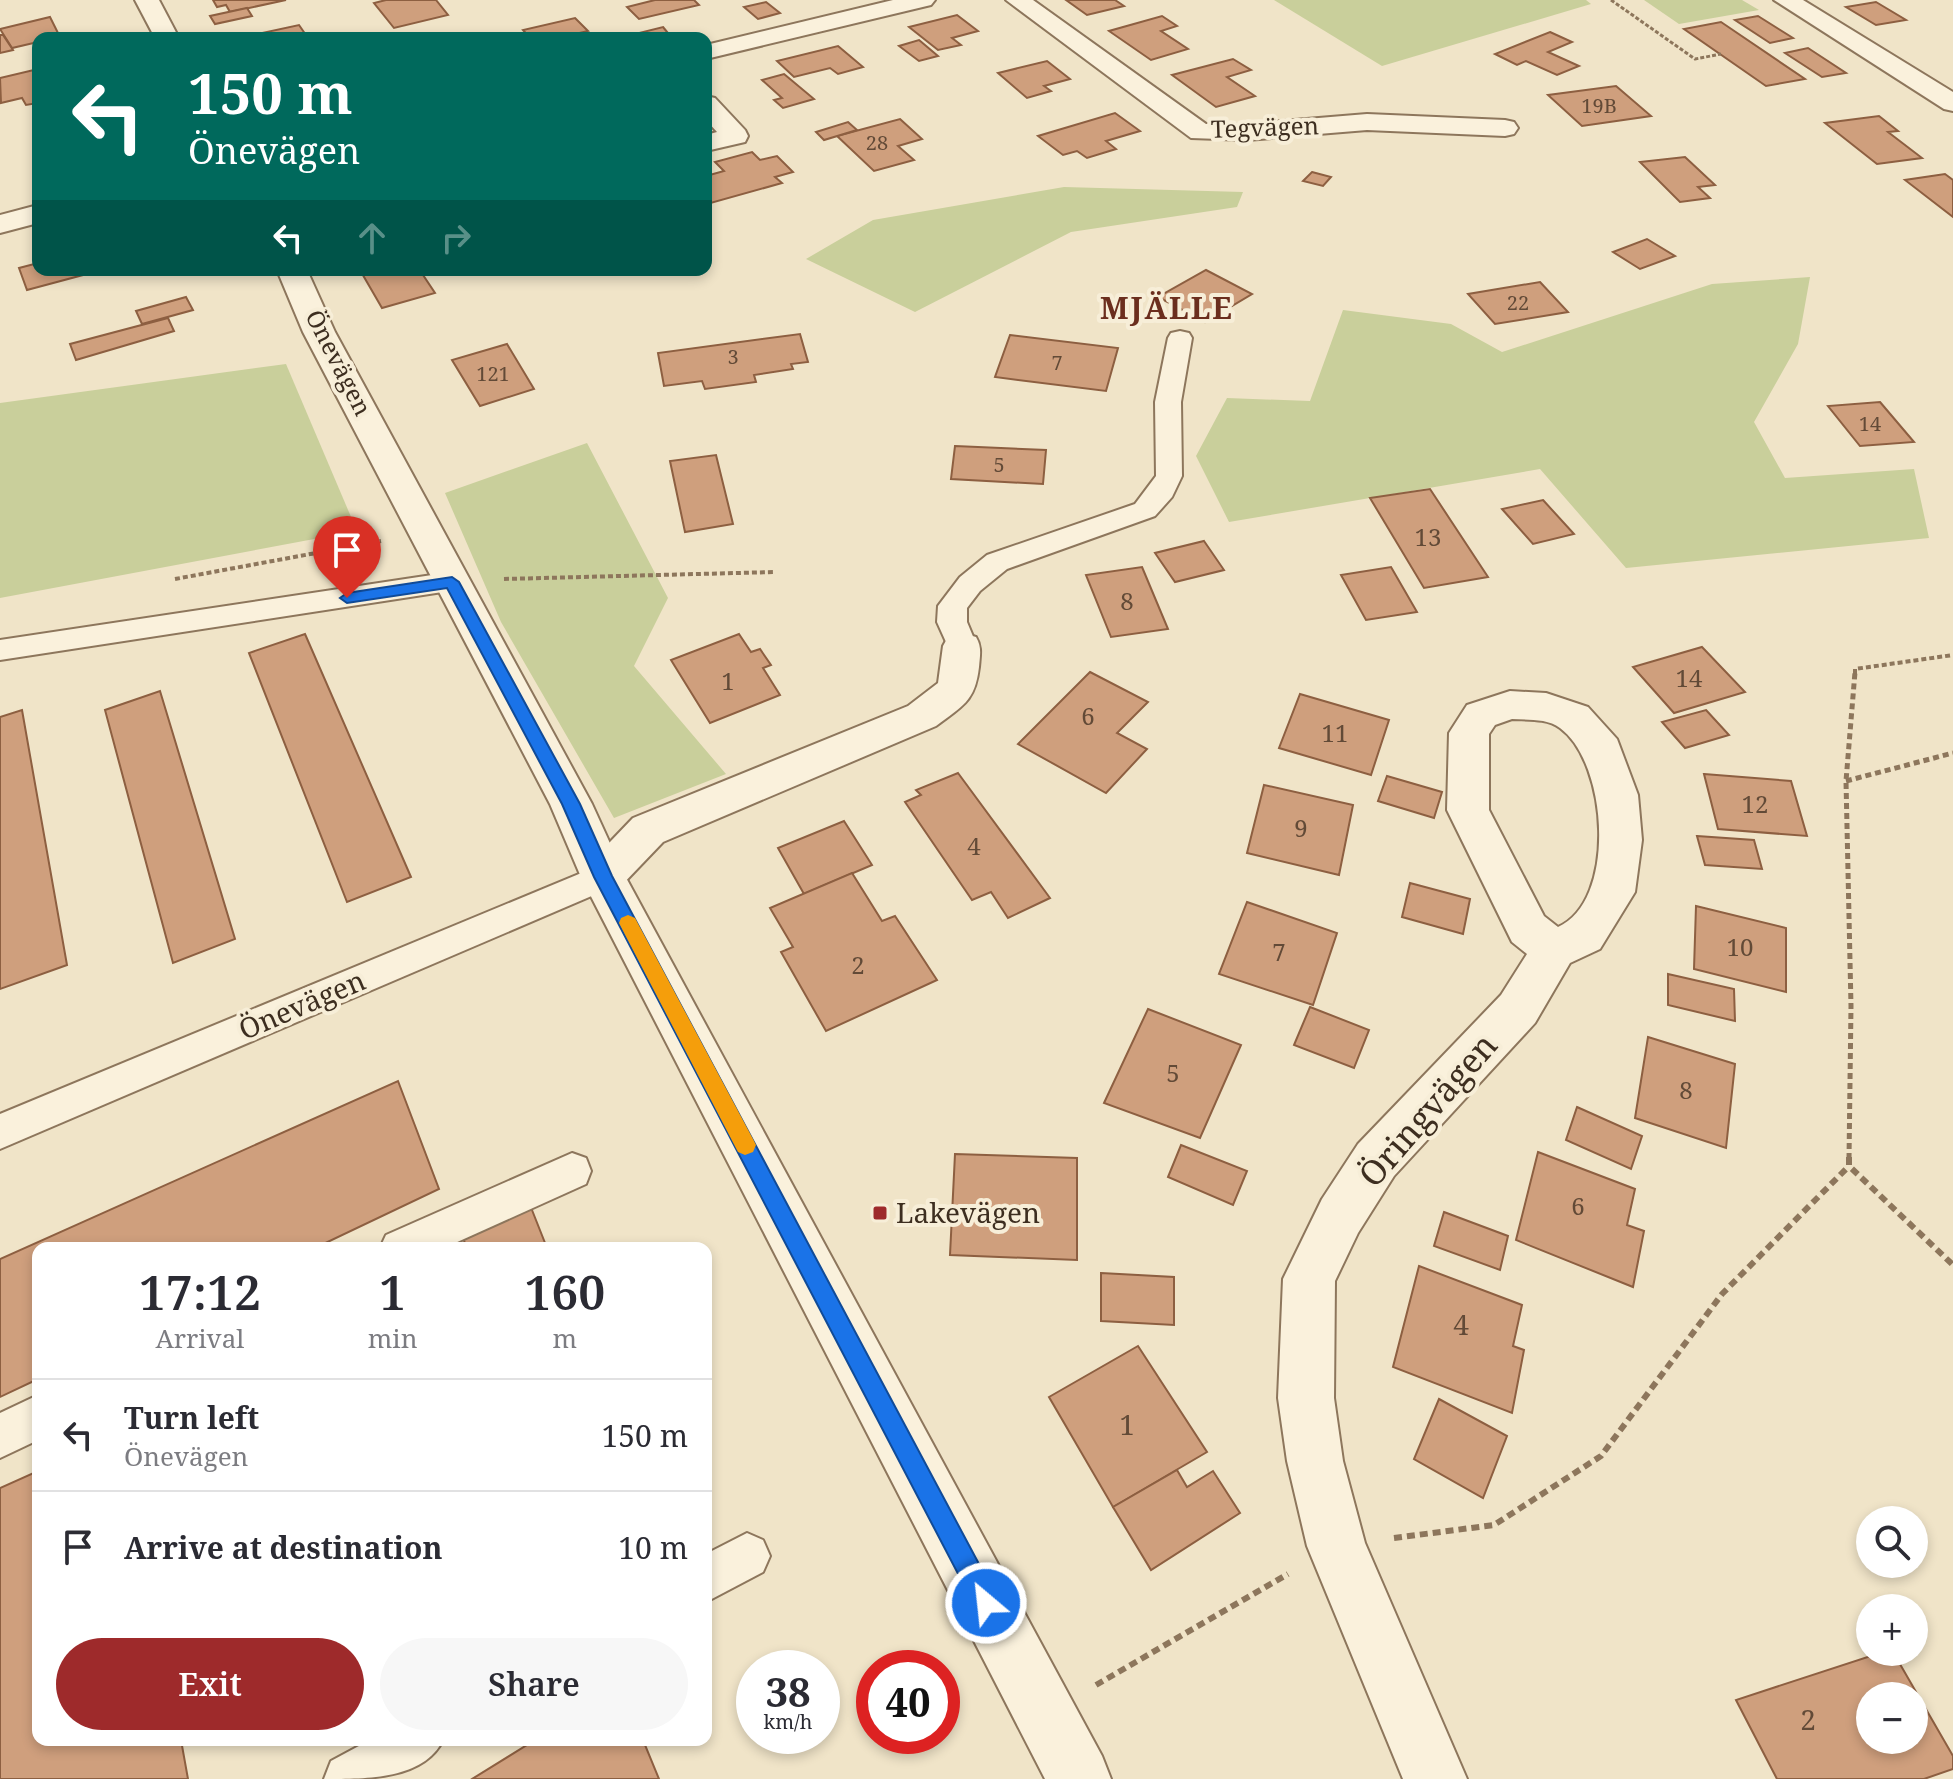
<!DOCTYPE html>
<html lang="en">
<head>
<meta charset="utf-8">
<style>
  body { margin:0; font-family:"Noto Serif",serif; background:#f7f7f7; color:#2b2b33; height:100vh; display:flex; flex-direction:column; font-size:30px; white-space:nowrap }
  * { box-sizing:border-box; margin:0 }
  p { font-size:26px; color:#7c7c81 }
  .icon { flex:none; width:44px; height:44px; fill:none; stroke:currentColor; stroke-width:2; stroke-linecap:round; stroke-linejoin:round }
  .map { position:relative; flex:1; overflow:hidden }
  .drawer { position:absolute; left:32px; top:1242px; width:680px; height:504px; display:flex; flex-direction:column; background:#fff; border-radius:16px; box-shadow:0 4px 12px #0003 }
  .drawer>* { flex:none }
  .hud { position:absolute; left:32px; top:32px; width:680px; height:244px; border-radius:16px; box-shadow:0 4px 12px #0003; background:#00695c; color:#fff; overflow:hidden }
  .controls { position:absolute; left:1856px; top:1506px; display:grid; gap:16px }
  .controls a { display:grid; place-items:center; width:72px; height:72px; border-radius:50%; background:#fff; box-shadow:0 4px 12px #0003; font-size:40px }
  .speed { position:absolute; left:736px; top:1650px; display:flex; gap:16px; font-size:40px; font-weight:700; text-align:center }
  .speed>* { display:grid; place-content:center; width:104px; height:104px; border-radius:50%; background:#fff; box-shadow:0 4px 12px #0003; line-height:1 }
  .speed small { font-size:20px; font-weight:400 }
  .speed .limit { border:12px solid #d22; background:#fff; color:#111 }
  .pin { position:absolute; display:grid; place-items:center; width:68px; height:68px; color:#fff; margin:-82px -34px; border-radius:50% 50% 50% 0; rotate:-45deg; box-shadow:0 0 8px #0007 }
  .pin .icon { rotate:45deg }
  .me { position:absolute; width:88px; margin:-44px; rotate:332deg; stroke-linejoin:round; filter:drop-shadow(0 0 6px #0008) }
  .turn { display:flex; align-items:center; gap:28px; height:168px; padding:0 24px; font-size:36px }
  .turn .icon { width:104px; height:104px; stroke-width:2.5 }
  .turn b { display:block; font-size:56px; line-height:68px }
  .lanes { display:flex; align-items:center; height:76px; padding:0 24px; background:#0003; justify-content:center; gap:40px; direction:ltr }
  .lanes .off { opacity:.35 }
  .eta { display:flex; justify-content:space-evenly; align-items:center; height:136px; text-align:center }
  .eta b { font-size:48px; font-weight:600; line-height:56px }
  .primary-button { display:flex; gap:16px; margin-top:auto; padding:16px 24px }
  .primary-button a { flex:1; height:92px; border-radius:48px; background:#9e2a2b; color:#fff; font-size:32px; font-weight:600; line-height:92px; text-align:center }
  .primary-button a+a { background:#f7f7f7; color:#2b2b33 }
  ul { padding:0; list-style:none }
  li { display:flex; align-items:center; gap:24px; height:112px; padding:0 24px; border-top:2px solid #e1e1e2 }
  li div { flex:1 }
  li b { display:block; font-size:30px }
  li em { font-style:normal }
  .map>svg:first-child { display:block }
  .green { fill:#c9cf9b }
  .building { fill:#cf9f7d; stroke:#8d5f41; stroke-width:2; fill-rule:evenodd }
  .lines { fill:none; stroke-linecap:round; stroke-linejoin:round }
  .service-casing { stroke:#8d765c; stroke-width:4 }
  .minor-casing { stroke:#8d765c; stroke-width:4 }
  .tertiary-casing { stroke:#8d765c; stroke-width:4 }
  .path-far3 { stroke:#8d765c; stroke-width:3; stroke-dasharray:4 2; stroke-linecap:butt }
  .path-far2 { stroke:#8d765c; stroke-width:4; stroke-dasharray:5 3; stroke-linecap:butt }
  .path-far1 { stroke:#8d765c; stroke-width:5; stroke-dasharray:6 4; stroke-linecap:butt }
  .path { stroke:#8d765c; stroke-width:6; stroke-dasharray:8 5; stroke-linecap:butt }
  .service { fill:#faf1dc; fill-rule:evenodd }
  .minor { fill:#faf1dc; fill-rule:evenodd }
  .tertiary { fill:#faf1dc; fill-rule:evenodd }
  .route { fill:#1a73e8; stroke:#114b97; stroke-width:2 }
  .slow { fill:#f59e0b }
  .poi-dot { fill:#9e2a2b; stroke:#f7eed8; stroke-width:3 }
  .labels { text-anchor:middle; stroke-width:8; stroke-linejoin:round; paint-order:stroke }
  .far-number-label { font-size:20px; fill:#624a37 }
  .far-street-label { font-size:24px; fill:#3d2e20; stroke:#f7eed8 }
  .number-label { font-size:24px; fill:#624a37 }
  .street-label { font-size:28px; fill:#3d2e20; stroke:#f7eed8 }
  .poi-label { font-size:28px; fill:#3d2e20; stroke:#f7eed8; text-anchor:start }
  .near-number-label { font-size:28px; fill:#624a37 }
  .far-district-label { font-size:30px; font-weight:bold; letter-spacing:2px; fill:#6b2e1e; stroke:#f7eed8 }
  .near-street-label { font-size:34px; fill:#3d2e20; stroke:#f7eed8 }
</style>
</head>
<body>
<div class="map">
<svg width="1953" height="1779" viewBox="0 0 1953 1779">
  <rect width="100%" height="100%" fill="#f0e4c8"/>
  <!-- green -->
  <g class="green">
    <path d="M1274 0H1586L1591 4 1382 66Z"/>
    <path d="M1644 0H1742L1759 10 1679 24Z"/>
    <path d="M1064 187 1243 192 1237 207 1071 232 915 312 806 259 873 220Z"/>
    <path d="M1810 277 1798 344 1754 422 1785 478 1914 469 1929 538 1626 568 1540 469 1229 522 1196 456 1227 398 1310 401 1343 310 1451 324 1502 352 1712 284Z"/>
    <path d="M286 364 357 531 0 598V403Z"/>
    <path d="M587 443 668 598 634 666 726 774 614 818 501 622 445 493Z"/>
  </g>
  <!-- building -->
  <g class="building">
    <path d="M213 0H286L230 12 226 5 217 7Z"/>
    <path d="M386 0H436L448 15 394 28 374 3Z"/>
    <path d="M655 0H694L699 5 639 19 627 7Z"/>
    <path d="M1066 0H1115L1124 6 1087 15Z"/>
    <path d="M766 2 780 13 758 19 744 7Z"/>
    <path d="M1876 2 1906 20 1876 25 1846 7Z"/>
    <path d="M247 8 252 16 215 24 210 16Z"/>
    <path d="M957 15 978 31 952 38 961 45 938 50 909 27Z"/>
    <path d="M1162 16 1177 26 1161 31 1188 49 1151 60 1109 31Z"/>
    <path d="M1758 16 1793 38 1770 43 1735 20Z"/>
    <path d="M50 17 60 37 38 38V42L12 48 0 29Z"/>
    <path d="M575 18 588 31 558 38H530L523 30Z"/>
    <path d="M1721 22 1805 79 1766 86 1684 29Z"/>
    <path d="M299 25 308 38H239Z"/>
    <path d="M663 27 672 38H644L639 33Z"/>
    <path d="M1550 32 1572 42 1548 52 1579 66 1557 75 1526 61 1517 65 1495 54Z"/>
    <path d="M0 35H3L13 50 0 53Z"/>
    <path d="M919 40 938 56 919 61 899 46Z"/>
    <path d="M838 46 863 67 838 74 830 68 794 77 777 61Z"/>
    <path d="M1808 48 1846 73 1822 77 1785 53Z"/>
    <path d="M1233 59 1251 70 1227 77 1255 96 1216 107 1172 75Z"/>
    <path d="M1047 61 1070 79 1044 86 1051 91 1027 98 998 73Z"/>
    <path d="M38 69V103L26 105 22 98 1 103 0 78Z"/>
    <path d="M784 74 814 99 783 108 774 100 782 98 762 80Z"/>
    <path d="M1616 86 1651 116 1582 126 1548 95Z"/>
    <path d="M1115 113 1140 131 1106 141 1116 149 1087 158 1077 151 1063 155 1038 136Z"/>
    <path d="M1879 116 1898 131 1888 132 1922 158 1877 164 1825 123Z"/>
    <path d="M900 119 922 139 898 146 914 160 874 171 837 136Z"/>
    <path d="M848 122 857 130 824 140 816 132Z"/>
    <path d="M752 152 760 160 777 156 793 172 775 177 782 183 707 204 706 176 724 171 715 162Z"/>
    <path d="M1685 157 1715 185 1698 187 1710 198 1680 202 1640 162Z"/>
    <path d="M1312 172 1331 177 1323 186 1303 181Z"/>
    <path d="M1945 174 1953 180V217L1905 180Z"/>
    <path d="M1647 239 1675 256 1640 269 1613 252Z"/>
    <path d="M38 263V270H81L83 275 27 290 19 268Z"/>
    <path d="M360 270 421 272 435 293 382 308Z"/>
    <path d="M1206 270 1252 294 1205 322 1158 297Z"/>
    <path d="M1540 282 1568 312 1495 324 1468 294Z"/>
    <path d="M186 297 193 310 142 324 136 311Z"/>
    <path d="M168 318 174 331 76 360 70 344Z"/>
    <path d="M800 334 808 362 791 364 793 369 754 375 756 382 705 389 702 381 664 386 658 353Z"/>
    <path d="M1010 335 1118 348 1106 391 995 377Z"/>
    <path d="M507 344 534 389 480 406 452 360Z"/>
    <path d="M1880 402 1914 442 1860 446 1828 406Z"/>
    <path d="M955 446 1046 450 1043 484 951 479Z"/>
    <path d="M716 455 733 524 685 532 670 461Z"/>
    <path d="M1430 489 1488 577 1424 588 1370 498Z"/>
    <path d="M1543 500 1574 534 1533 544 1502 509Z"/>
    <path d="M1204 541 1224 570 1175 582 1155 553Z"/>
    <path d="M1142 567 1168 629 1111 637 1086 575Z"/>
    <path d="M1391 567 1417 612 1366 620 1341 575Z"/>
    <path d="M305 634 411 877 347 902 249 653Z"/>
    <path d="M739 634 751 652 760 649 771 665 763 668 780 695 710 723 671 660Z"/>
    <path d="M1702 647 1745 692 1674 713 1633 667Z"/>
    <path d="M1090 672 1148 702 1117 733 1147 749 1106 793 1018 744Z"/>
    <path d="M160 691 235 939 173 963 105 710Z"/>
    <path d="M1300 694 1389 720 1371 775 1279 748Z"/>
    <path d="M22 710 67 965 0 989V717Z"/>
    <path d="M1706 710 1729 735 1685 748 1662 722Z"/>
    <path d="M958 773 1050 898 1008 918 991 892 972 900 905 802 921 795 916 790Z"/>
    <path d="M1704 774 1791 781 1807 836 1718 829Z"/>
    <path d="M1387 776 1442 792 1434 818 1378 801Z"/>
    <path d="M1264 785 1353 805 1339 875 1247 853Z"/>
    <path d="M844 821 872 865 804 894 778 848Z"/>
    <path d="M1697 836 1754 840 1762 869 1705 865Z"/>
    <path d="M852 873 882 921 895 916 937 980 826 1031 781 952 793 947 770 908Z"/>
    <path d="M1410 883 1470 899 1463 934 1402 917Z"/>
    <path d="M1247 902 1337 933 1313 1005 1219 974Z"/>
    <path d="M1696 906 1786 928V992L1694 969Z"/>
    <path d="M1668 974 1734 989 1735 1021 1668 1005Z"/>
    <path d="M1310 1007 1369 1030 1354 1068 1294 1045Z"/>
    <path d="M1148 1009 1241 1045 1200 1138 1104 1103Z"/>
    <path d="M1648 1037 1735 1064 1726 1148 1635 1118Z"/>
    <path d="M398 1081 439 1189 315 1248H38V1379L0 1397V1259Z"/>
    <path d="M1577 1107 1642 1136 1631 1169 1566 1140Z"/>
    <path d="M1181 1145 1247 1171 1233 1205 1168 1177Z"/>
    <path d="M1538 1152 1635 1189 1627 1225 1644 1231 1633 1287 1516 1240Z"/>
    <path d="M955 1154 1077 1158V1260L950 1255Z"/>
    <path d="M530 1205 547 1248H467L462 1236Z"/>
    <path d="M1444 1212 1508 1236 1500 1270 1434 1246Z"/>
    <path d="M1419 1266 1522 1305 1513 1346 1524 1350 1512 1413 1393 1367Z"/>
    <path d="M1101 1273 1174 1277V1325L1101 1321Z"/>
    <path d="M1138 1346 1207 1452 1113 1507 1049 1397Z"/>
    <path d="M1439 1399 1507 1436 1483 1498 1414 1459Z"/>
    <path d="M1177 1470 1187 1487 1213 1471 1240 1513 1151 1570 1113 1507Z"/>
    <path d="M38 1471V1740H181L188 1779H0V1488Z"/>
    <path d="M1883 1652H1893L1953 1756V1769L1924 1779H1777L1736 1700ZM1870 1696H1914V1740H1870Z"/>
    <path d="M535 1740H643L659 1779H472Z"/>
  </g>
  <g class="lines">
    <!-- service casing -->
    <g class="service-casing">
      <g id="service">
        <path d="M1180 331 1189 333 1192 338 1181 402 1182 476 1172 497 1155 516 1007 569 980 591 967 608V622L977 646 973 653 962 656 951 653 937 622 938 606 960 577 987 555 1135 504 1156 476 1155 402 1168 338 1171 333Z"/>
        <path d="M452 572 462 575 466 582 462 589 0 660V640Z"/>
        <path d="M603 864 615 868 620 877 615 886 0 1149V1114Z"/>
        <path d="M572 1153 586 1158 591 1171 586 1184 444 1248H380L386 1235Z"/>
        <path d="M38 1395V1440L0 1458V1413Z"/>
        <path d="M747 1533 763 1540 770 1556 763 1572 706 1602V1554Z"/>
        <path d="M370 1740H443C424 1779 368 1779 324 1779L331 1761Z"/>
      </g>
    </g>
    <!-- minor casing -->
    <g class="minor-casing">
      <g id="minor">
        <path d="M893 0H935L931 5 706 59V45Z"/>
        <path d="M1006 0H1033L1206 124H1247L1367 114 1505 120 1514 122 1518 128 1514 134 1505 136 1367 130 1247 140 1191 138Z"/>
        <path d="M1774 0H1803L1953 92V111L1944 109Z"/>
        <path d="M706 96 715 98 745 130 748 136 745 142 706 151V135L717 132 706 120Z"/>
        <path d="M38 205V223L0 233V215Z"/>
        <path d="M962 633 976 637C982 647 980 655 979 667 975 702 962 706 936 726L663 842 618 889 603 894 588 889 581 877 588 865 633 818 908 706 938 683 943 646 948 637Z"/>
        <path d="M1510 691 1546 693 1588 707 1617 739 1638 795 1642 840 1635 892 1600 949 1570 963 1535 1023 1394 1176 1358 1233 1335 1281 1334 1398 1343 1461 1365 1543 1467 1779H1403L1307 1546 1287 1461 1278 1398 1283 1279 1322 1199 1358 1144 1501 995 1527 954 1512 942 1447 810 1449 733 1467 705ZM1512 719C1527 720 1547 718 1560 728 1608 763 1617 901 1558 927L1544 916 1489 810V734L1495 725Z"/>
      </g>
    </g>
    <!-- tertiary casing -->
    <g class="tertiary-casing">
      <g id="tertiary">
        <path d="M135 0H159L179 38H155Z"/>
        <path d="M277 270H307L335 332 592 804 624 874 1102 1756 1111 1779H1045L581 877 550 804 303 332Z"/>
      </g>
    </g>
    <!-- path-far3 -->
    <path class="path-far3" d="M1611 0 1695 59 1721 54"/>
    <!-- path-far2 -->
    <g class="path-far2">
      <path d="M175 579 381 541"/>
      <path d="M504 579 775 572"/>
      <path d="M1855 674V669L1953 655"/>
    </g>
    <!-- path-far1 -->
    <g class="path-far1">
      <path d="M1846 781 1953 753"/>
      <path d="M1849 1159 1851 1006 1846 781 1855 672"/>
    </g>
    <!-- path -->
    <g class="path">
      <path d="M1849 1157V1166L1953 1265"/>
      <path d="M1394 1538 1494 1525 1601 1456 1722 1294 1849 1166"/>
      <path d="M1096 1685 1288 1574"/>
    </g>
    <!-- service -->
    <use href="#service" class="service"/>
    <!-- minor -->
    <use href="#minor" class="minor"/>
    <!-- tertiary -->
    <use href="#tertiary" class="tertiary"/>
  </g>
  <!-- route -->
  <path class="route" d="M452 577 459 582 580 804 612 876 995 1594 999 1603 995 1612 986 1615 978 1612 594 877 562 804 447 588 347 603 340 598 347 593Z"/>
  <!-- slow -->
  <path class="slow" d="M628 915 635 918 753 1139 756 1145 753 1152 745 1155 738 1152 619 923 621 918Z"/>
  <!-- markers -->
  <rect class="poi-dot" x="872" y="1205" width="16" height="16" rx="4"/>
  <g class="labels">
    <!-- far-number labels -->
    <g class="far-number-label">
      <text x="1599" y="113">19B</text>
      <text x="877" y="150">28</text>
      <text x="1518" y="310">22</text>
      <text x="733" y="364">3</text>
      <text x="1057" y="370">7</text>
      <text x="493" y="381">121</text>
      <text x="1870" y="431">14</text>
      <text x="999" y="472">5</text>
    </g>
    <!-- far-street labels -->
    <g class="far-street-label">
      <text transform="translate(1265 128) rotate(-2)" y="8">Tegvägen</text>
      <text transform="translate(338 363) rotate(63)" y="8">Önevägen</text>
    </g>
    <!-- number labels -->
    <g class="number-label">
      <text x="1428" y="546">13</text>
      <text x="1127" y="610">8</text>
      <text x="1689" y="687">14</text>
      <text x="728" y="690">1</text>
      <text x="1088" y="725">6</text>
      <text x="1335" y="742">11</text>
      <text x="1755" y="813">12</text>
      <text x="1301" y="837">9</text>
      <text x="974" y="855">4</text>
      <text x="1740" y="956">10</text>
      <text x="1279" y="961">7</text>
      <text x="858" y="974">2</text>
      <text x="1173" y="1082">5</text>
      <text x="1686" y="1099">8</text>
      <text x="1578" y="1215">6</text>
    </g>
    <!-- street labels -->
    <g class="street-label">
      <text transform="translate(302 1005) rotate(-23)" y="10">Önevägen</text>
    </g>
    <!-- poi labels -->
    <g class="poi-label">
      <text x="896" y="1223">Lakevägen</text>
    </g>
    <!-- near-number labels -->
    <g class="near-number-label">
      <text x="1461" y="1335">4</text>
      <text x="1127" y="1435">1</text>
      <text x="1808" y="1730">2</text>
    </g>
    <!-- far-district labels -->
    <g class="far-district-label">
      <text x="1167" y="319">MJÄLLE</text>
    </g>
    <!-- near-street labels -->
    <g class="near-street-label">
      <text transform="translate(1428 1110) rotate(-49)" y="12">Öringvägen</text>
    </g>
  </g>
</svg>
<div class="controls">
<a><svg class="icon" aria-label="search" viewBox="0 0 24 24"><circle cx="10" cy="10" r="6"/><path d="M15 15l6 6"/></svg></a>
<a>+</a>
<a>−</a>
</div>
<div class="speed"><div>38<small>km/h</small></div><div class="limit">40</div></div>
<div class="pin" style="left:347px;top:598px;background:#d93025"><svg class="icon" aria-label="arrive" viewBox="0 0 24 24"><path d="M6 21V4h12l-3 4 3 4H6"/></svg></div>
<svg class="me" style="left:986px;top:1603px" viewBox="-20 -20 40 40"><circle r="17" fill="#1a73e8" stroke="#fff" stroke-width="3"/><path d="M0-11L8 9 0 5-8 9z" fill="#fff"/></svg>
<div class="hud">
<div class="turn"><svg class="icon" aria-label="left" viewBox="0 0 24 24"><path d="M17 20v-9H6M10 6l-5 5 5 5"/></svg><div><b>150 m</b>Önevägen</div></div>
<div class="lanes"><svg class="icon" aria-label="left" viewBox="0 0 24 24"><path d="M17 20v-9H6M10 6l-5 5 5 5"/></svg><svg class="icon off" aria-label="ahead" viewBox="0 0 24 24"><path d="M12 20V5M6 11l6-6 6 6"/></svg><svg class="icon off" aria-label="right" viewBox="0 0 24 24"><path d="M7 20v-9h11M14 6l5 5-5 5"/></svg></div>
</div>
<section class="drawer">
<div class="eta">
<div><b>17:12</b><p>Arrival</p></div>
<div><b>1</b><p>min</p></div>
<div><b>160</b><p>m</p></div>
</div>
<ul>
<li><svg class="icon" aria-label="left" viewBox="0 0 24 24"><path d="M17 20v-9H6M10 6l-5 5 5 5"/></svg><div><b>Turn left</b><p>Önevägen</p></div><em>150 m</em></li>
<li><svg class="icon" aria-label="arrive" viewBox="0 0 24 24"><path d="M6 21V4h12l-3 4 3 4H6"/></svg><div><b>Arrive at destination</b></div><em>10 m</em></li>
</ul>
<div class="primary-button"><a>Exit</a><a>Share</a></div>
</section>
</div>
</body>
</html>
